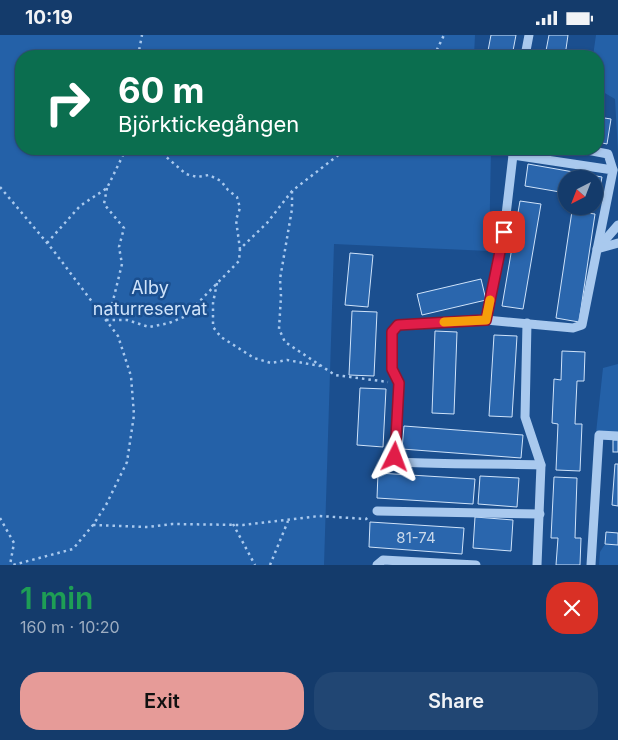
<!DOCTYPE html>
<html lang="en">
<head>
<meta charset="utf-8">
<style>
  body { margin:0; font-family:Inter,sans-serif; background:#214673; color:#f1f3f6; height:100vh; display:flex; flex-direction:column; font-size:19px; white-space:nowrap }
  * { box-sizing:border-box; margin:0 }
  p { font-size:16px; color:#9dadc1 }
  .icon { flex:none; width:28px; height:28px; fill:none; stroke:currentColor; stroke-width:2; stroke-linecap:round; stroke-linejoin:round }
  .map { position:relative; height:530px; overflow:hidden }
  .panel { display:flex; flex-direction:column; background:#143b6b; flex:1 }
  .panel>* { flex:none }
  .hud { position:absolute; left:15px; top:15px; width:589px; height:105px; border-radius:20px; box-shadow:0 1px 4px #0004,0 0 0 1px #33557e; background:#0b6e4f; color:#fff; overflow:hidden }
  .needle { width:32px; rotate:222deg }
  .fabs { position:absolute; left:558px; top:135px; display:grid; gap:10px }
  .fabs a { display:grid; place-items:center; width:45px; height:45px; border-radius:50%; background:#143b6b; box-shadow:0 1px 4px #0004,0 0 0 1px #33557e; font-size:25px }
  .pin { position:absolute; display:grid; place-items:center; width:42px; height:42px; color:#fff; margin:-21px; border-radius:10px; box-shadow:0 2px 8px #0006 }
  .me { position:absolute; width:55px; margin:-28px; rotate:3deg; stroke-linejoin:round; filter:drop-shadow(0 0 4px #0008) }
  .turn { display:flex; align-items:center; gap:18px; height:105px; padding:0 20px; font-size:22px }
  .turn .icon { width:65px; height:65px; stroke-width:2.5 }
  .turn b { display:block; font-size:35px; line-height:42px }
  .round { display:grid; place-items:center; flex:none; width:52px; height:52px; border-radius:20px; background:#214673 }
  .overview { display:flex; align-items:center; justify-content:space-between; height:85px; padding:0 20px }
  h1 { font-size:30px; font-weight:600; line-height:38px; color:#1e9e55 }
  .button { display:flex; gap:10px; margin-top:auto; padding:10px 20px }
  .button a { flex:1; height:58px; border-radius:20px; background:#e69b98; color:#111; font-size:20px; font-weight:600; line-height:58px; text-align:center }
  .button a+a { background:#214673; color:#f1f3f6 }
  .status { display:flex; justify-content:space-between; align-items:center; height:35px; padding:0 25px; background:#143b6b; direction:ltr }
  .status svg { height:14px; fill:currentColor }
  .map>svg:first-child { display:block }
  .green { fill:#2461a8 }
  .building { fill:#2a66ad; stroke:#cfe3fa }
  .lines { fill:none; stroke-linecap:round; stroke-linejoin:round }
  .path { stroke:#a9c9ee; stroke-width:2.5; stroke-dasharray:2.5 4; stroke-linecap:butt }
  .minor { stroke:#a9c9ee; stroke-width:9 }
  .route-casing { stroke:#92132f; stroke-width:12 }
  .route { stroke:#e11d48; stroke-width:9 }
  .slow { stroke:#f59e0b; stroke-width:9 }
  .labels { text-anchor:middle; stroke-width:5; stroke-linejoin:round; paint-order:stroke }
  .number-label { font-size:15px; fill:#cad9ea }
  .park-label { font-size:18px; fill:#cfe3fa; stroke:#1b4f8f }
</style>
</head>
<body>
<div class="status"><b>10:19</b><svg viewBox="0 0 49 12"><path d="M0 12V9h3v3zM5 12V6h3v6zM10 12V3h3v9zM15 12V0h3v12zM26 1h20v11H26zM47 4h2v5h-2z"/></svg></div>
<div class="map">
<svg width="618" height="530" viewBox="0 0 618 530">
  <rect width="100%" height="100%" fill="#1b4f8f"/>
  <!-- green -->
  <g class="green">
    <path d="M0 0H475L474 21H21V114H491L489 216 334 209 324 530H0Z"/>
    <path d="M596 0H618V117L615 64 598 54V21H593Z"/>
    <path d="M618 329V399L596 398 603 333Z"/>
    <path d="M605 509 618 510V530H599L600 517Z"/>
  </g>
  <!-- building -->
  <g class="building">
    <path d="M491 0H516L512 21H487Z"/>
    <path d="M549 0H568L565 21H545Z"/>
    <path d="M598 82 611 84 607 109 598 107Z"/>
    <path d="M528 129 602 142 598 164 594 163V144H566V158L525 151Z"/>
    <path d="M520 166 541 169 523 274 502 271Z"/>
    <path d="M572 176 595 179 579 287 556 283Z"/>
    <path d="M350 218 373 220 368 272 345 270Z"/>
    <path d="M481 244 486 265 422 280 417 259Z"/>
    <path d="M352 276 377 277 374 341 349 340Z"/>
    <path d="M435 296 457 297 454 379 432 378Z"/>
    <path d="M494 300 517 301 512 382 489 381Z"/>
    <path d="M562 316 585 317 584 346H577L575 389H582L580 436 556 435 558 389 552 388 554 344 561 345Z"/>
    <path d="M360 353 386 354 383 412 357 410Z"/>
    <path d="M404 391 523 400 521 423 402 414Z"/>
    <rect x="613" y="405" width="5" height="12"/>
    <path d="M615 429H618V471L612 470Z"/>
    <path d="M378 438 475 444 473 469 377 463Z"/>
    <path d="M480 441 519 443 517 472 478 469Z"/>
    <path d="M554 442 577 443 575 503H581L580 530H556L558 503H551Z"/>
    <path d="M475 482 513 485 511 516 473 513Z"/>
    <path d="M370 487 464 493 462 519 369 512Z"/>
    <path d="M606 497 618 498V510L605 509Z"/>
  </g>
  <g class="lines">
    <!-- path -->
    <g class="path">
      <path d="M138 21 142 0"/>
      <path d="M434 21 444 0"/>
      <path d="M157 114 186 139 197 142 209 140 221 146 228 155 237 162 240 173 236 185 240 214"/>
      <path d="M0 152 53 215 118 301 131 341 134 380 127 427 106 470 93 490 73 514 13 530"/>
      <path d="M107 153 104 169 124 193 119 212 122 229 110 278 106 285H127L149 292 169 288 184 282 239 226 240 214 267 188 292 156 346 114"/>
      <path d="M292 156V174L280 244 281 261 279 294 285 307 335 340 388 347"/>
      <path d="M47 208 80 171 107 153 126 114"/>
      <path d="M217 248 213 268V292L221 302 254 323 271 328 287 325 320 331"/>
      <path d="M0 483 14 508 10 530"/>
      <path d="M233 489 255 530"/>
      <path d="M93 490 148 492 172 489 243 490 319 481 366 484 370 481"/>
      <path d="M270 530 288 486"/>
    </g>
    <!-- minor -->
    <g class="minor">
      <path d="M525 21 529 0"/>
      <path d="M513 114V120L613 135 582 290 573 293 486 285 398 290 392 297V334L399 348 395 422 402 427C448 430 494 428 541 430"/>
      <path d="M582 114 608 119 613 135"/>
      <path d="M599 212 618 190"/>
      <path d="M597 214 618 208"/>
      <path d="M486 285 504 197 513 120"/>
      <path d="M527 288 525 382 541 430 537 530"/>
      <path d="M377 476 540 479"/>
      <path d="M377 530 383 525 476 530"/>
      <path d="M591 530 599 400 618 401"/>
    </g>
  </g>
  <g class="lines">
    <!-- route casing -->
    <g class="route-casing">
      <path id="route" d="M395 422 399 348 392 334V297L398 290 486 285 504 197"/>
    </g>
    <!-- route -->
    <use href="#route" class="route"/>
    <!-- slow -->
    <path class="slow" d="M444 287 486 285 490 265"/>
  </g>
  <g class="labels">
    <!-- number labels -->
    <g class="number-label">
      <text x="416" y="508">81-74</text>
    </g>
    <!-- park labels -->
    <g class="park-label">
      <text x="150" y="259">Alby<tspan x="150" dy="21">naturreservat</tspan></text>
    </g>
  </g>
</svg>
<div class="fabs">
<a><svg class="needle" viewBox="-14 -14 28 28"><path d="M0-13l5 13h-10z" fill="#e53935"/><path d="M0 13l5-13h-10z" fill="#9dadc1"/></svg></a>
</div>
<div class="pin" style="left:504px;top:197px;background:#d93025"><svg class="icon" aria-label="arrive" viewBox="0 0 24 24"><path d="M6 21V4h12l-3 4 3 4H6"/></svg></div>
<svg class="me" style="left:395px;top:422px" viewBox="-20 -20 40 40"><path d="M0-17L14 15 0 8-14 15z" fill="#e11d48" stroke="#fff" stroke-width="4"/></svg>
<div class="hud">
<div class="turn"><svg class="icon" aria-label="right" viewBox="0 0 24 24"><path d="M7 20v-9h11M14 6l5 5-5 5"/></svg><div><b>60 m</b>Björktickegången</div></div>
</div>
</div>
<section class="panel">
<div class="overview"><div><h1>1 min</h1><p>160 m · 10:20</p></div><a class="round" style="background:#d93025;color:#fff"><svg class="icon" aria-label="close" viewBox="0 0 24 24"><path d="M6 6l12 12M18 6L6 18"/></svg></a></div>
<div class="button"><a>Exit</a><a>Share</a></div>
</section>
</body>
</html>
